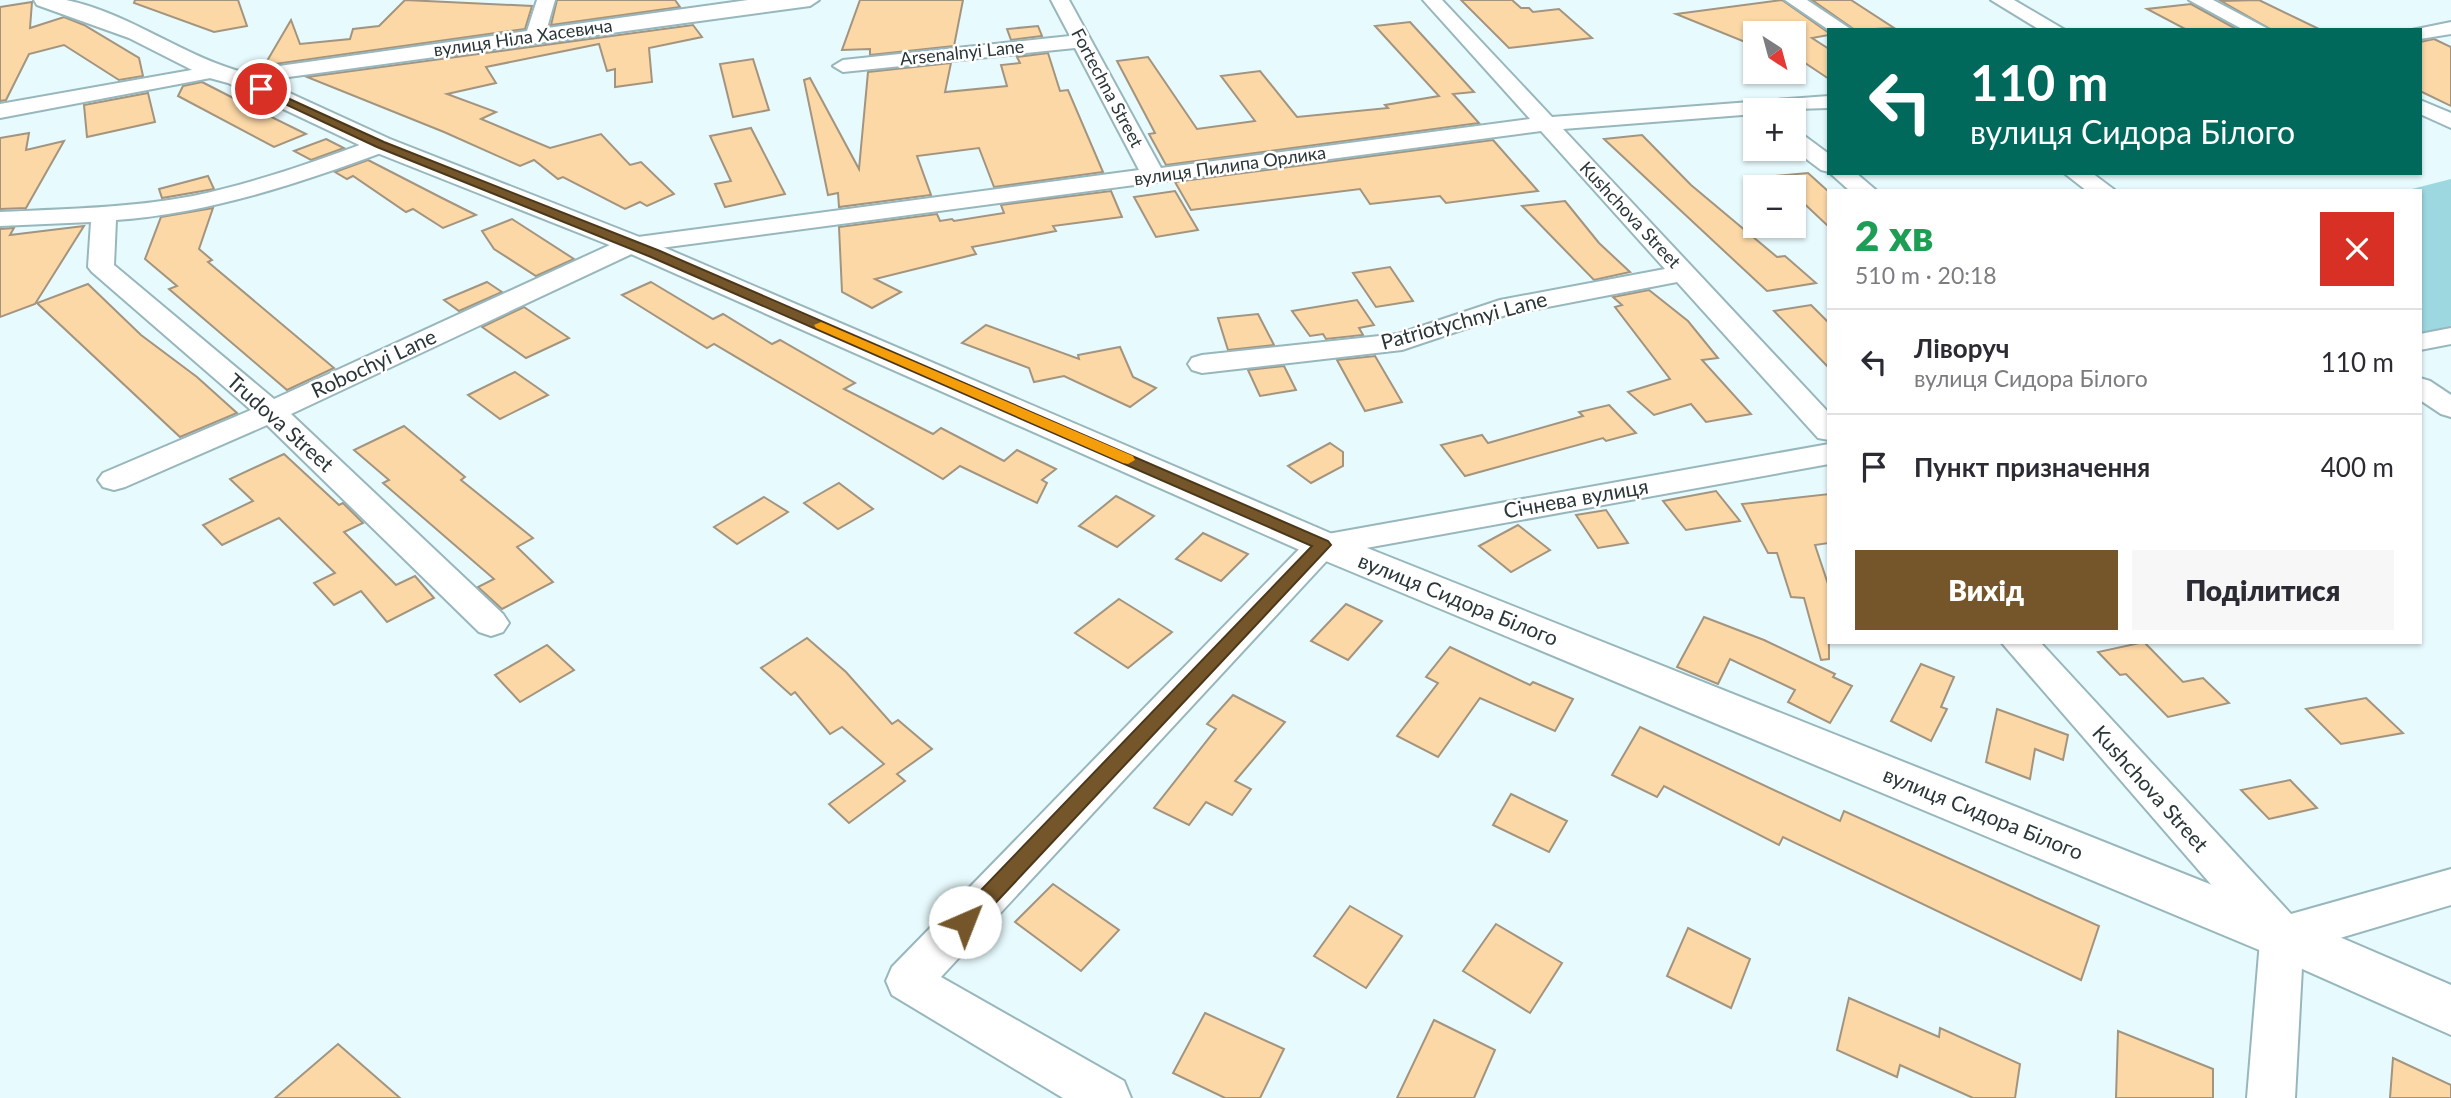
<!DOCTYPE html>
<html lang="uk">
<head>
<meta charset="utf-8">
<style>
  body { margin:0; font-family:Lato,sans-serif; background:#f7f7f7; color:#2b2b33; height:100vh; display:flex; flex-direction:column; font-size:26px; white-space:nowrap }
  * { box-sizing:border-box; margin:0 }
  p { font-size:23px; color:#7c7c81 }
  .icon { flex:none; width:38px; height:38px; fill:none; stroke:currentColor; stroke-width:2; stroke-linecap:round; stroke-linejoin:round }
  .map { position:relative; flex:1; overflow:hidden }
  .side { position:absolute; left:1827px; top:189px; width:595px; height:455px; display:flex; flex-direction:column; background:#fff; border-radius:0px; box-shadow:0 2px 5px #0004 }
  .side>* { flex:none }
  .guide { position:absolute; left:1827px; top:28px; width:595px; height:147px; border-radius:0px; box-shadow:0 2px 5px #0004; background:#00695c; color:#fff; overflow:hidden }
  .needle { width:46px; rotate:144deg }
  .buttons { position:absolute; left:1743px; top:21px; display:grid; gap:14px }
  .buttons a { display:grid; place-items:center; width:63px; height:63px; border-radius:0px; background:#fff; box-shadow:0 2px 5px #0004; font-size:35px }
  .pin { position:absolute; display:grid; place-items:center; width:60px; height:60px; color:#fff; margin:-30px; border:4px solid #fff; border-radius:50%; box-shadow:0 2px 7px #0007 }
  .me { position:absolute; width:77px; margin:-38px; rotate:44deg; stroke-linejoin:round; filter:drop-shadow(0 0 5px #0008) }
  .turn { display:flex; align-items:center; gap:24px; height:147px; padding:0 28px; font-size:32px }
  .turn .icon { width:91px; height:91px; stroke-width:2.5 }
  .turn b { display:block; font-size:49px; line-height:60px }
  .round { display:grid; place-items:center; flex:none; width:74px; height:74px; border-radius:0px; background:#f7f7f7 }
  .overview { display:flex; align-items:center; justify-content:space-between; height:119px; padding:0 28px }
  h1 { font-size:42px; font-weight:800; line-height:52px; color:#1e9e55 }
  .button { display:flex; gap:14px; margin-top:auto; padding:14px 28px }
  .button a { flex:1; height:80px; border-radius:0px; background:#74562a; color:#fff; font-size:28px; font-weight:800; line-height:80px; text-align:center }
  .button a+a { background:#f7f7f7; color:#2b2b33 }
  ul { padding:0; list-style:none }
  li { display:flex; align-items:center; gap:21px; height:105px; padding:0 28px; border-top:2px solid #e1e1e2 }
  li div { flex:1 }
  li b { display:block; font-size:26px }
  li em { font-style:normal }
  .map>svg:first-child { display:block }
  .green { fill:#9dd7e0 }
  .building { fill:#fcd8a7; stroke:#a3947f; stroke-width:2 }
  .lines { fill:none; stroke-linecap:round; stroke-linejoin:round }
  .street-casing { stroke:#98b7bc; stroke-width:4 }
  .secondary-casing { stroke:#98b7bc; stroke-width:4 }
  .street { fill:#fff; fill-rule:evenodd }
  .secondary { fill:#fff; fill-rule:evenodd }
  .route { fill:#74562a; stroke:#4b381b; stroke-width:2 }
  .slow { fill:#f59e0b }
  .labels { text-anchor:middle; stroke-width:5; stroke-linejoin:round; paint-order:stroke }
  .far-street-label { font-size:18px; fill:#2a3638; stroke:#fff }
  .street-label { font-size:21px; fill:#2a3638; stroke:#fff }
</style>
</head>
<body>
<div class="map">
<svg width="2451" height="1098" viewBox="0 0 2451 1098">
  <rect width="100%" height="100%" fill="#e7fafd"/>
  <!-- green -->
  <path class="green" d="M2451 179V328L2420 335V191H2404Z"/>
  <!-- building -->
  <g class="building">
    <path d="M135 0H238L247 26 214 32 134 3Z"/>
    <path d="M405 0 532 6 525 29 275 64 267 61 291 20 300 44 350 39 353 29 379 26Z"/>
    <path d="M557 0H675L680 7 551 25Z"/>
    <path d="M860 0H963L954 46 870 55V49L842 50Z"/>
    <path d="M1461 0H1512L1521 8H1529L1533 12 1559 9 1592 38 1509 48Z"/>
    <path d="M1782 0 1829 33V35L1812 38 1829 49V79L1805 63 1794 64V33H1755V46L1676 14Z"/>
    <path d="M1812 0H1851L1894 28 1855 30Z"/>
    <path d="M2259 0 2321 30H2272L2221 1Z"/>
    <path d="M32 2 30 28 64 17 84 25 139 58 143 76 119 80 64 45 29 54 6 100 0 101V7Z"/>
    <path d="M2191 4 2238 30H2187L2147 9Z"/>
    <path d="M1410 22 1474 92 1453 94 1479 123 1166 165 1149 134 1155 133 1117 61 1148 57 1197 129 1255 121 1221 76 1260 71 1297 117 1388 108 1385 105 1439 96 1375 26Z"/>
    <path d="M693 25 702 37 649 48 652 82 615 87V69L607 71 599 44 486 67 496 83 447 94 496 112 481 119 550 148 601 134 630 165 641 162 674 194 647 206 640 202 625 209 563 177 558 179 534 160 520 166 444 132 307 77Z"/>
    <path d="M1038 26 1042 36 1011 40 1007 29Z"/>
    <path d="M2434 39 2451 47V106L2420 91V42Z"/>
    <path d="M1048 53 1060 91 1068 90 1103 172 994 187 979 148 917 156 931 195 839 207 838 193 828 195 804 80 810 78 859 169 868 72 951 63 945 92 1007 86 1001 65 1020 63 1017 57Z"/>
    <path d="M753 59 769 110 733 117 720 64Z"/>
    <path d="M202 82 243 103 306 134 274 147 178 96 183 86Z"/>
    <path d="M148 93 155 122 87 137 84 105Z"/>
    <path d="M751 128 785 194 725 207 715 184 731 181 710 136Z"/>
    <path d="M29 133 26 150 64 141 26 208 0 209V138Z"/>
    <path d="M1642 135 1691 185 1777 257 1785 256 1816 283 1767 291 1604 139Z"/>
    <path d="M326 139 344 148 311 160 294 151Z"/>
    <path d="M1493 140 1538 191 1446 203 1440 196 1370 204 1360 189 1191 210 1175 182Z"/>
    <path d="M368 160 442 198 476 215 443 228 413 209 406 212 353 176 347 179 335 172Z"/>
    <path d="M1808 173 1829 192V227L1794 194V187H1787L1775 176Z"/>
    <path d="M208 176 214 189 162 198 159 189Z"/>
    <path d="M1111 191 1122 217 1053 226 1056 231 972 247 976 254 875 279 901 292 872 308 842 292 839 227 937 214 940 221 952 219 954 221 1004 213 1001 205Z"/>
    <path d="M1175 191 1198 230 1156 237 1134 197Z"/>
    <path d="M1565 201 1599 243 1630 272 1594 280 1522 206Z"/>
    <path d="M213 208 199 249 212 260 208 262 334 368 287 390 169 289 177 286 145 259 161 217Z"/>
    <path d="M512 219 574 259 536 276 494 249 482 231Z"/>
    <path d="M84 226 35 304 0 317V229L14 228 10 235Z"/>
    <path d="M1390 267 1413 301 1376 307 1353 273Z"/>
    <path d="M487 282 502 292 459 311 444 300Z"/>
    <path d="M651 282 713 319 723 314 772 344 780 340 855 383 844 389 933 434 941 428 1004 461 1017 450 1056 469 1042 480 1047 483 1037 503 960 466 943 479 714 344 707 348 622 295Z"/>
    <path d="M88 284 141 335 197 377 237 413 180 437 37 303Z"/>
    <path d="M1649 290 1688 321 1718 358 1702 360 1751 414 1706 422 1691 404 1654 415 1628 392 1670 379 1615 307 1622 305 1613 297Z"/>
    <path d="M1357 300 1374 325 1359 328 1363 335 1326 339 1323 334 1310 336 1292 311Z"/>
    <path d="M1811 305 1829 323V368L1774 311Z"/>
    <path d="M524 307 569 338 526 358 482 327Z"/>
    <path d="M1258 314 1274 345 1228 350 1218 318Z"/>
    <path d="M986 325 1079 359 1078 355 1120 347 1133 377 1156 388 1130 407 1064 376 1034 382 1029 368 962 343Z"/>
    <path d="M1375 356 1402 402 1365 411 1337 360Z"/>
    <path d="M1284 366 1296 390 1260 396 1248 370Z"/>
    <path d="M515 372 548 395 500 419 468 395Z"/>
    <path d="M1609 405 1636 433 1606 441 1603 438 1465 476 1441 445 1482 435 1488 443 1583 416 1579 412Z"/>
    <path d="M404 426 465 477 461 480 533 538 517 547 553 582 502 609 478 587 494 579 383 483 389 480 354 450Z"/>
    <path d="M1330 443 1343 452V466L1311 483 1288 466Z"/>
    <path d="M284 454 339 505 343 503 363 523 344 532 396 585 415 576 434 598 387 622 361 591 334 605 314 583 335 573 279 518 222 545 203 525 253 501 230 479Z"/>
    <path d="M839 483 873 509 838 529 804 503Z"/>
    <path d="M1716 491 1740 521 1686 530 1663 501Z"/>
    <path d="M1829 494V543L1815 545 1829 587V659L1821 660 1804 598 1791 597 1777 553H1768L1742 504Z"/>
    <path d="M1116 496 1154 516 1117 547 1079 526Z"/>
    <path d="M764 497 788 512 737 544 714 527Z"/>
    <path d="M1606 510 1628 543 1598 548 1576 515Z"/>
    <path d="M1518 525 1550 550 1511 572 1479 546Z"/>
    <path d="M1203 533 1248 554 1221 581 1176 559Z"/>
    <path d="M1119 599 1172 632 1128 668 1075 633Z"/>
    <path d="M1346 604 1382 621 1348 660 1311 641Z"/>
    <path d="M1704 617 1764 640 1835 674 1833 677 1852 686 1830 723 1788 702 1795 690 1730 659 1718 684 1677 667Z"/>
    <path d="M807 638 846 672 892 724 898 720 932 749 897 774 905 781 849 823 829 804 884 764 842 727 830 734 795 692 791 695 761 668Z"/>
    <path d="M2144 642 2183 682 2203 678 2229 703 2168 717 2126 674 2120 675 2098 652Z"/>
    <path d="M547 645 574 670 520 702 495 675Z"/>
    <path d="M1450 647 1530 685 1533 682 1573 699 1555 731 1480 698 1438 757 1397 736 1438 683 1426 677Z"/>
    <path d="M1921 664 1954 677 1941 707 1947 709 1931 741 1891 721Z"/>
    <path d="M1233 695 1285 722 1235 781 1251 789 1232 815 1206 802 1189 825 1154 808 1216 729 1207 724Z"/>
    <path d="M2366 698 2403 733 2341 744 2306 709Z"/>
    <path d="M1997 709 2068 735 2063 760 2035 749 2030 779 1986 762Z"/>
    <path d="M1640 727 1840 821 1844 811 2099 926 2081 980 1783 837 1779 845 1664 786 1657 797 1612 775Z"/>
    <path d="M2290 780 2317 808 2269 819 2241 790Z"/>
    <path d="M1511 794 1567 821 1549 852 1493 825Z"/>
    <path d="M1053 884 1119 930 1081 971 1015 922Z"/>
    <path d="M1350 906 1402 936 1366 988 1314 956Z"/>
    <path d="M1496 924 1562 963 1530 1013 1463 971Z"/>
    <path d="M1688 928 1750 959 1731 1008 1667 976Z"/>
    <path d="M1849 998 1939 1037 1940 1028 2020 1064 2015 1098H1973L1900 1065 1897 1077 1837 1050Z"/>
    <path d="M1205 1013 1284 1049 1260 1098H1225L1173 1073Z"/>
    <path d="M1434 1020 1495 1050 1474 1098H1397Z"/>
    <path d="M2118 1031 2213 1069V1098H2116Z"/>
    <path d="M338 1044 400 1098H275Z"/>
    <path d="M2393 1058 2451 1085V1098H2390Z"/>
  </g>
  <g class="lines">
    <!-- street casing -->
    <g class="street-casing">
      <g id="street">
        <path d="M537 0H555L547 28 748 0H819L810 6 237 84 227 78 237 72 527 31Z"/>
        <path d="M1051 0H1069L1161 168 1530 119 1423 0H1442L1552 117 1829 96V108L1755 110V114L1563 129 1829 413V440L1818 438 1677 282 1506 315 1402 350 1202 373 1192 370 1188 364 1192 358 1202 355 1398 334 1500 300 1665 269 1541 131 638 251 291 414 503 614 509 623 503 632 491 636 479 632 267 425 125 487 114 490 103 487 98 480 103 473 251 410 92 272 88 267 91 222 0 226V212C64 209 130 208 193 196 255 183 314 162 373 140H389L392 145 389 150C300 183 211 213 116 220L114 265 274 399 623 239 1139 170 1075 48 843 72 833 66 843 60 1070 36Z"/>
        <path d="M1785 0H1807L1852 30H1829Z"/>
        <path d="M1991 0H2014L2065 30H2040Z"/>
        <path d="M2189 0H2213L2270 30H2244Z"/>
        <path d="M2451 22V34L2420 39V30H2412Z"/>
        <path d="M214 66 221 68 224 72 221 76 0 118V104Z"/>
        <path d="M2420 100 2451 113V128L2420 114Z"/>
        <path d="M1794 132 1802 134 1829 154V172L1821 170 1793 149Z"/>
        <path d="M1830 173H1856L1877 191H1850Z"/>
        <path d="M2064 173H2092L2116 191H2087Z"/>
        <path d="M2451 328V344L2420 350V334Z"/>
        <path d="M2420 378 2430 381 2451 395V417L2441 414 2420 400Z"/>
        <path d="M1829 444V464L1333 554 941 977 1124 1081 1131 1098H1063L892 995 886 981 892 967 1311 537Z"/>
        <path d="M2001 642H2040L2291 914 2451 869V905L2303 949 2295 1098H2247L2260 941Z"/>
      </g>
    </g>
    <!-- secondary casing -->
    <g class="secondary-casing">
      <path id="secondary" d="M34 0C44 0 56 0 66 0 130 13 183 57 246 73L390 139 642 238 1337 536 2300 920 2451 985V1035L2264 952 1309 554 622 250 372 151 228 83 206 77 129 38 37 5Z"/>
    </g>
    <!-- street -->
    <use href="#street" class="street"/>
    <!-- secondary -->
    <use href="#secondary" class="secondary"/>
  </g>
  <!-- route -->
  <path class="route" d="M261 86 384 142 660 251 1328 541 1331 545 972 928 965 931 957 928 954 922 957 915 1312 546 651 257 377 147 257 91Z"/>
  <!-- slow -->
  <path class="slow" d="M821 322 1133 456 1135 460 1128 464 1123 463 816 328 814 325Z"/>
  <g class="labels">
    <!-- far-street labels -->
    <g class="far-street-label">
      <text transform="translate(523 38) rotate(-8)" y="6">вулиця Ніла Хасевича</text>
      <text transform="translate(962 53) rotate(-6)" y="6">Arsenalnyi Lane</text>
      <text transform="translate(1107 88) rotate(62)" y="6">Fortechna Street</text>
      <text transform="translate(1230 166) rotate(-8)" y="6">вулиця Пилипа Орлика</text>
      <text transform="translate(1630 215) rotate(47)" y="6">Kushchova Street</text>
    </g>
    <!-- street labels -->
    <g class="street-label">
      <text transform="translate(1464 321) rotate(-15)" y="7">Patriotychnyi Lane</text>
      <text transform="translate(374 364) rotate(-25)" y="7">Robochyi Lane</text>
      <text transform="translate(280 423) rotate(42)" y="7">Trudova Street</text>
      <text transform="translate(1576 499) rotate(-10)" y="7">Січнева вулиця</text>
      <text transform="translate(1458 600) rotate(22)" y="7">вулиця Сидора Білого</text>
      <text transform="translate(2150 789) rotate(48)" y="7">Kushchova Street</text>
      <text transform="translate(1983 814) rotate(22)" y="7">вулиця Сидора Білого</text>
    </g>
  </g>
</svg>
<div class="buttons">
<a><svg class="needle" viewBox="-14 -14 28 28"><path d="M0-13l5 13h-10z" fill="#e53935"/><path d="M0 13l5-13h-10z" fill="#7c7c81"/></svg></a>
<a>+</a>
<a>−</a>
</div>
<div class="pin" style="left:261px;top:89px;background:#d93025"><svg class="icon" aria-label="arrive" viewBox="0 0 24 24"><path d="M6 21V4h12l-3 4 3 4H6"/></svg></div>
<svg class="me" style="left:965px;top:922px" viewBox="-20 -20 40 40"><circle r="19" fill="#fff"/><path d="M0-13L10 11 0 6-10 11z" fill="#74562a"/></svg>
<div class="guide">
<div class="turn"><svg class="icon" aria-label="left" viewBox="0 0 24 24"><path d="M17 20v-9H6M10 6l-5 5 5 5"/></svg><div><b>110 m</b>вулиця Сидора Білого</div></div>
</div>
<section class="side">
<div class="overview"><div><h1>2 хв</h1><p>510 m · 20:18</p></div><a class="round" style="background:#d93025;color:#fff"><svg class="icon" aria-label="close" viewBox="0 0 24 24"><path d="M6 6l12 12M18 6L6 18"/></svg></a></div>
<ul>
<li><svg class="icon" aria-label="left" viewBox="0 0 24 24"><path d="M17 20v-9H6M10 6l-5 5 5 5"/></svg><div><b>Ліворуч</b><p>вулиця Сидора Білого</p></div><em>110 m</em></li>
<li><svg class="icon" aria-label="arrive" viewBox="0 0 24 24"><path d="M6 21V4h12l-3 4 3 4H6"/></svg><div><b>Пункт призначення</b></div><em>400 m</em></li>
</ul>
<div class="button"><a>Вихід</a><a>Поділитися</a></div>
</section>
</div>
</body>
</html>
